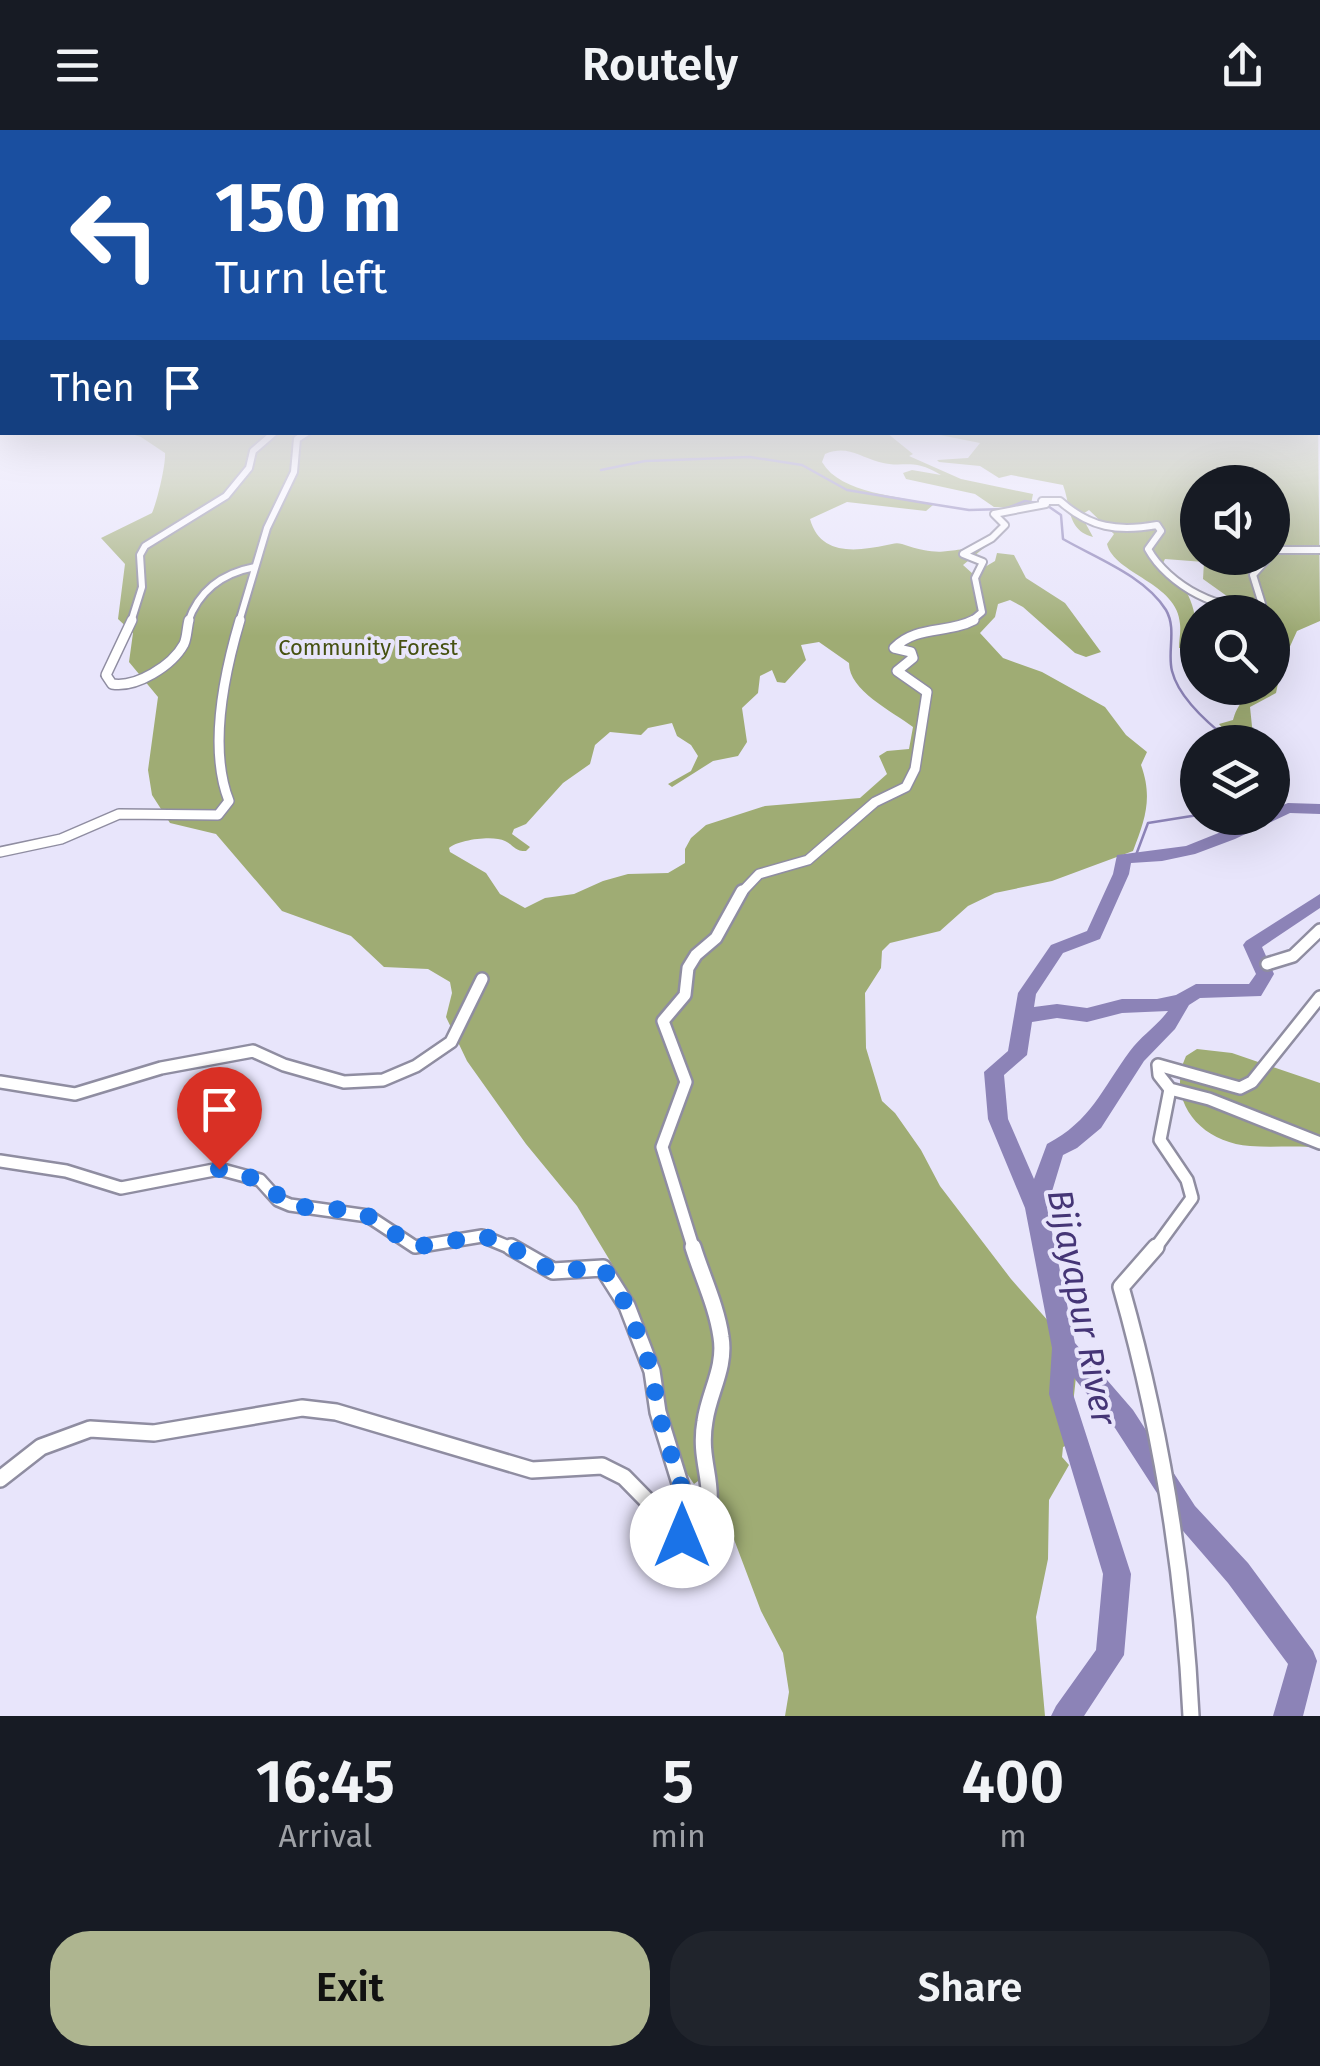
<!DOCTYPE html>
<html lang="en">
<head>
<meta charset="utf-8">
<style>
  body { margin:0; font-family:"Fira Sans",sans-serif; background:#20242c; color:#f1f3f6; height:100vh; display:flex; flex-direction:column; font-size:38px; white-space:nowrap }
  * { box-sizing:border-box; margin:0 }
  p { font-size:32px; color:#9ea1a6 }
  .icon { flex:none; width:55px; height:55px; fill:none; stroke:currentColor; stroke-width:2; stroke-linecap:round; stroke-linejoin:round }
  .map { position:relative; height:1586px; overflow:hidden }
  .panel { display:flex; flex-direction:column; background:#171b24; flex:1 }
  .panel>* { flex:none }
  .guide { position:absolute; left:0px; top:0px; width:1320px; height:305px; box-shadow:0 10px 40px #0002; background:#1a4fa0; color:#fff; overflow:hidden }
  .controls { position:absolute; left:1180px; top:335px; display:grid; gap:20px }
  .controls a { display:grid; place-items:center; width:110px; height:110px; border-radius:50%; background:#171b24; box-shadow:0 10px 40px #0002; font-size:50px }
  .pin { position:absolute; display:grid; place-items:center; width:85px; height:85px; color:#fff; margin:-102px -42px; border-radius:50% 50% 50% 0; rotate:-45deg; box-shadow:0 0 10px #0007 }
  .pin .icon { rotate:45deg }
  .me { position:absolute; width:110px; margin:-55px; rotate:0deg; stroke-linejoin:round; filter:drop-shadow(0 0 8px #0008) }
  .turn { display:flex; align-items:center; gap:35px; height:210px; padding:0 50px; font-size:45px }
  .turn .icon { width:130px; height:130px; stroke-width:2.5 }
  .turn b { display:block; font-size:70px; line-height:85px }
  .then { display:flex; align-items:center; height:95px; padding:0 50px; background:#0003; gap:20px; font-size:38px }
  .eta { display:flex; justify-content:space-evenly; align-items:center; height:170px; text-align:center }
  .eta b { font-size:60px; font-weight:600; line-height:70px }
  .cta { display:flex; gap:20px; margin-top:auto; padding:20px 50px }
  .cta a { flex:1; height:115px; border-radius:40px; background:#aeb590; color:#111; font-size:40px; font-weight:600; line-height:115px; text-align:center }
  .cta a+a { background:#20242c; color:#f1f3f6 }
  header { display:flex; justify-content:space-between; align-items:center; height:130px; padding:0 50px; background:#171b24; font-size:45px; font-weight:600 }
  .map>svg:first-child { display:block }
  .forest { fill:#9fac74; fill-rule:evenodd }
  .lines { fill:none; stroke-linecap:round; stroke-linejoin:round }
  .stream { stroke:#8c83b7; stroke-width:2.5 }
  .river { fill:#8c83b7; fill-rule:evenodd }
  .minor-far3-casing { stroke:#8f8da1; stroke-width:10 }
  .minor-far2-casing { stroke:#8f8da1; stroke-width:12 }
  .minor-far1-casing { stroke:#8f8da1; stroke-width:16 }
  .minor-casing { stroke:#8f8da1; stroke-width:20 }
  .minor-far3 { stroke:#fff; stroke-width:6 }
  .minor-far2 { stroke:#fff; stroke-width:9 }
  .minor-far1 { stroke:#fff; stroke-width:11 }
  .minor { stroke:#fff; stroke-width:15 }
  .route { stroke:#1a73e8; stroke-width:18; stroke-dasharray:0 32.4 }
  .labels { text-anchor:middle; stroke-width:8; stroke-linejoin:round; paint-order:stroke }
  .far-park-label { font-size:22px; fill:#465111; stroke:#e8e5fb }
  .near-water-label { font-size:35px; font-style:italic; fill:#453576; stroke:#e8e5fb }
</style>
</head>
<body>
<header><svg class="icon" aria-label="menu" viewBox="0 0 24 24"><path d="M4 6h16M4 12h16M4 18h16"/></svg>Routely<svg class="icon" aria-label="share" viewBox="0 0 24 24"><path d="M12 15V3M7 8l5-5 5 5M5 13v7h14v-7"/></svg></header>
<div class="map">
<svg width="1320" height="1586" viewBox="0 0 1320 1586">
  <rect width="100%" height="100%" fill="#e8e5fb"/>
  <!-- forest -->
  <g class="forest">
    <path d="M1318 284 1320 491 1297 501 1282 534 1276 563 1250 577 1253 606 1246 612H1234L1219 594 1233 590C1239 569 1252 558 1272 558V482H1252L1246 472 1231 469 1203 449 1204 432 1165 429 1163 433C1191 461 1197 477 1197 517L1179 518C1179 510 1181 502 1180 494 1178 453 1114 444 1107 414L1114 404 1089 380 1081 385 1093 407C1066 400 1071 375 1063 355L1011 345 999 348 980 336 939 332 937 330 968 328 980 313 930 303 1318 302ZM1198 352H1272V428H1198Z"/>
    <path d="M125 302 887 303 913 324 909 326 961 349 1033 364 1031 374 1014 378 994 377 975 364 906 349 903 343 912 340 941 345C911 327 904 339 879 332 858 326 847 315 825 324L822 332C841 365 901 365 933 375L926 381 847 372 810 389C820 425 854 422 887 415 892 414 896 412 902 414 943 428 945 419 985 417L963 435 973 444 995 431 997 423 1014 425 1026 448 1065 473 1101 522 1086 527 1075 523 1023 477 1010 470 998 474 995 487 980 503 1003 528 1042 542 1105 577 1126 605 1147 622 1141 635C1153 668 1145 690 1133 721L1052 751 995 763 968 776 940 801 890 813 882 821 881 838 865 863 866 918 882 971 895 983 921 1020 940 1056 1011 1149 1066 1211 1077 1238 1073 1274 1081 1309 1063 1317 1062 1327 1069 1335 1049 1370 1048 1429 1036 1487 1045 1586H785L789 1562 783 1523 761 1481 709 1343 694 1354 681 1335 659 1260V1237L612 1134 577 1076 526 1014 467 931 446 887 452 863 450 852 428 839 384 837 351 806 282 781 216 704 170 693 152 665 148 640 158 567 129 532 133 503 118 489 125 434 101 408 152 383C157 372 166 334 165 323L141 307ZM819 512 849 533C849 561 892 581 913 597L909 619 887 621 879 626 887 644 860 668 765 676 706 695 691 708 685 719V733L668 743 628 744 603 751 574 764 545 768 525 778 500 764 486 743 450 722 449 718C458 710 493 705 505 711 515 716 514 721 526 721L530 717 512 704 514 699 526 694 563 653 590 634 595 615 610 602 641 605 648 598 672 593 677 606 691 615 698 626 691 641 668 654 672 657 713 631 738 626 747 612 742 578 758 563 760 546 772 540 777 552 785 553 806 530 801 515Z"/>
    <path d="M1197 919 1232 923 1320 953V1018C1296 1015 1273 1018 1250 1016 1202 1013 1165 972 1186 926Z"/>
  </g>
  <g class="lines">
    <!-- stream -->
    <g class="stream">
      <path d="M601 340 645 331 750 327 802 335 847 360 925 373 969 380 1005 379 1025 371 1037 373"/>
      <path d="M1045 374 1061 385 1063 409C1096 428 1145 446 1166 480 1177 499 1167 522 1172 541 1179 569 1211 596 1232 612"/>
      <path d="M1136 725 1148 693 1198 685"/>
    </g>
    <!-- river -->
    <path class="river" d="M1288 673 1320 674V684L1290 683 1235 709 1195 724 1162 731 1131 733 1129 744 1100 809 1063 823 1036 864 1034 877 1057 874 1087 878 1122 869H1157L1176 865 1196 854H1249L1256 844 1243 815 1246 811 1320 764V778L1262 817 1274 844 1261 866 1200 868 1189 875 1175 899 1144 931 1101 998 1077 1018 1063 1025 1047 1078 1075 1213 1133 1280 1195 1376 1248 1433 1313 1521 1317 1531 1303 1586H1273L1288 1534 1228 1453 1177 1394 1115 1298 1074 1248 1073 1264 1131 1444 1124 1525 1084 1586H1051L1056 1576 1096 1520 1103 1444 1049 1264 1052 1218 1025 1078 988 989 984 942 1008 921 1018 863 1051 815 1087 801 1113 744 1117 725 1186 716 1256 688H1272V679ZM1168 881C1157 896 1141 906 1130 921 1102 959 1091 991 1047 1014L1034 1049 1008 989 1004 945 1027 925 1032 892 1057 888 1087 892 1122 883Z"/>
    <!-- minor-far3 casing -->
    <g class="minor-far3-casing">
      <g id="minor-far3">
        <path d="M1272 420H1320"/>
        <path d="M131 492 142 457 140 425 145 416 226 366 249 338 253 321 275 302"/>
        <path d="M188 492C199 460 223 443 255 437"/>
        <path d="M239 492 267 398 294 342 297 309 308 302"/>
        <path d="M970 492 982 482 975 448 983 432 963 424 992 408 1005 395 994 384 1046 374 1042 371H1060C1090 398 1118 402 1157 395L1161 401 1148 419C1167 454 1224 487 1262 474L1253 445 1268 428"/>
      </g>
    </g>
    <!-- minor-far2 casing -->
    <g class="minor-far2-casing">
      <g id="minor-far2">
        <path d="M132 490 106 545 112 554C136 558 172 536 184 514 187 508 187 497 189 490"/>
        <path d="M0 722 61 709 119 684 218 685 229 671C208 618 224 544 240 490"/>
        <path d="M740 764 759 744 808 730 875 672 906 657 915 639 927 562 897 541 913 528 911 522 894 518C916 495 948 504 974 490"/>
      </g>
    </g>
    <!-- minor-far1 casing -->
    <g class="minor-far1-casing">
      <g id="minor-far1">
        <path d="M1267 834 1293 826 1320 800"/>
        <path d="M1320 867 1252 952 1240 958 1158 935 1159 945 1170 959 1209 969 1320 1013"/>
        <path d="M0 952 75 964 161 938 253 921 284 935 344 952 383 950 416 936 451 912 482 849"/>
        <path d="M0 1031 66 1041 121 1058 219 1039 260 1050 278 1070 290 1075 368 1086 415 1117 482 1106 516 1120"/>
        <path d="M694 1120 662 1017 686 952 663 891 685 865 688 838 696 825 716 808 742 761"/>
        <path d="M1154 1120 1192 1068 1187 1050 1160 1010 1170 959"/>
      </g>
    </g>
    <!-- minor casing -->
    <g class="minor-casing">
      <g id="minor">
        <path d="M511 1117 553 1141 603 1138 627 1176 652 1241 658 1282 683 1363 678 1402 693 1410C727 1364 696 1341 705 1291 709 1262 726 1238 721 1207 717 1177 702 1146 693 1117"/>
        <path d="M1156 1117 1121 1157C1161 1298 1184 1439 1191 1586"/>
        <path d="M0 1349 41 1317 90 1299 154 1303 302 1278 336 1282 532 1340 602 1336 624 1347 678 1402"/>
      </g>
    </g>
    <!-- minor-far3 -->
    <use href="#minor-far3" class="minor-far3"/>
    <!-- minor-far2 -->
    <use href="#minor-far2" class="minor-far2"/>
    <!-- minor-far1 -->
    <use href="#minor-far1" class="minor-far1"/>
    <!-- minor -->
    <use href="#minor" class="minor"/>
  </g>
  <!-- sky -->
  <linearGradient id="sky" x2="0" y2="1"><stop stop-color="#83a0d4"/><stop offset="0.56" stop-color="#f5f3fd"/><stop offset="1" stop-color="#f5f3fd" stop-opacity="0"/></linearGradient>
  <rect width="1320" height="506" fill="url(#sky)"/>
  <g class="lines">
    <!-- route -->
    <path class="route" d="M219 1039 260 1050 290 1076 349 1080 368 1086 415 1117 482 1106 500 1111 553 1141 603 1138 627 1176 652 1241 658 1282 683 1363 677 1396 682 1406"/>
  </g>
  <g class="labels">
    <!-- far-park labels -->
    <g class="far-park-label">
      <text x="368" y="525">Community Forest</text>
    </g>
    <!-- near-water labels -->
    <g class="near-water-label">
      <text transform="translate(1082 1177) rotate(79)" y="12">Bijayapur River</text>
    </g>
  </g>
</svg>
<div class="controls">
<a><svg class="icon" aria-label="sound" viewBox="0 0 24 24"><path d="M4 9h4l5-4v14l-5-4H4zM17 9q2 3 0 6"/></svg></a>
<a><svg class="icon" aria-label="search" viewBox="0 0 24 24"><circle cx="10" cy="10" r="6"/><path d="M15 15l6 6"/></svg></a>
<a><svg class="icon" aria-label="layers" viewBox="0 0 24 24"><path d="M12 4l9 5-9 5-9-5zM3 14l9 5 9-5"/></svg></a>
</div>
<div class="pin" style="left:219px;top:1039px;background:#d93025"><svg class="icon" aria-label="arrive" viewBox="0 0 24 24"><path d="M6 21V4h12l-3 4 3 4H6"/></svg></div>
<svg class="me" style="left:682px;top:1406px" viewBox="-20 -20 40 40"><circle r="19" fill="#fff"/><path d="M0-13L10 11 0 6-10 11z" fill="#1a73e8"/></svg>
<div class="guide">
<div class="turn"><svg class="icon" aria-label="left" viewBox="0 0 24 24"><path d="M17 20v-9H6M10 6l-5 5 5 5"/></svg><div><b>150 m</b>Turn left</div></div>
<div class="then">Then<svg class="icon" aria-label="arrive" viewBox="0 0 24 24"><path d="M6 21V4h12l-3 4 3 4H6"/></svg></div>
</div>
</div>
<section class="panel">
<div class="eta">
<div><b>16:45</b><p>Arrival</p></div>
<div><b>5</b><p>min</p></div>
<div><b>400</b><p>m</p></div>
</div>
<div class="cta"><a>Exit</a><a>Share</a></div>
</section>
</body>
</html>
